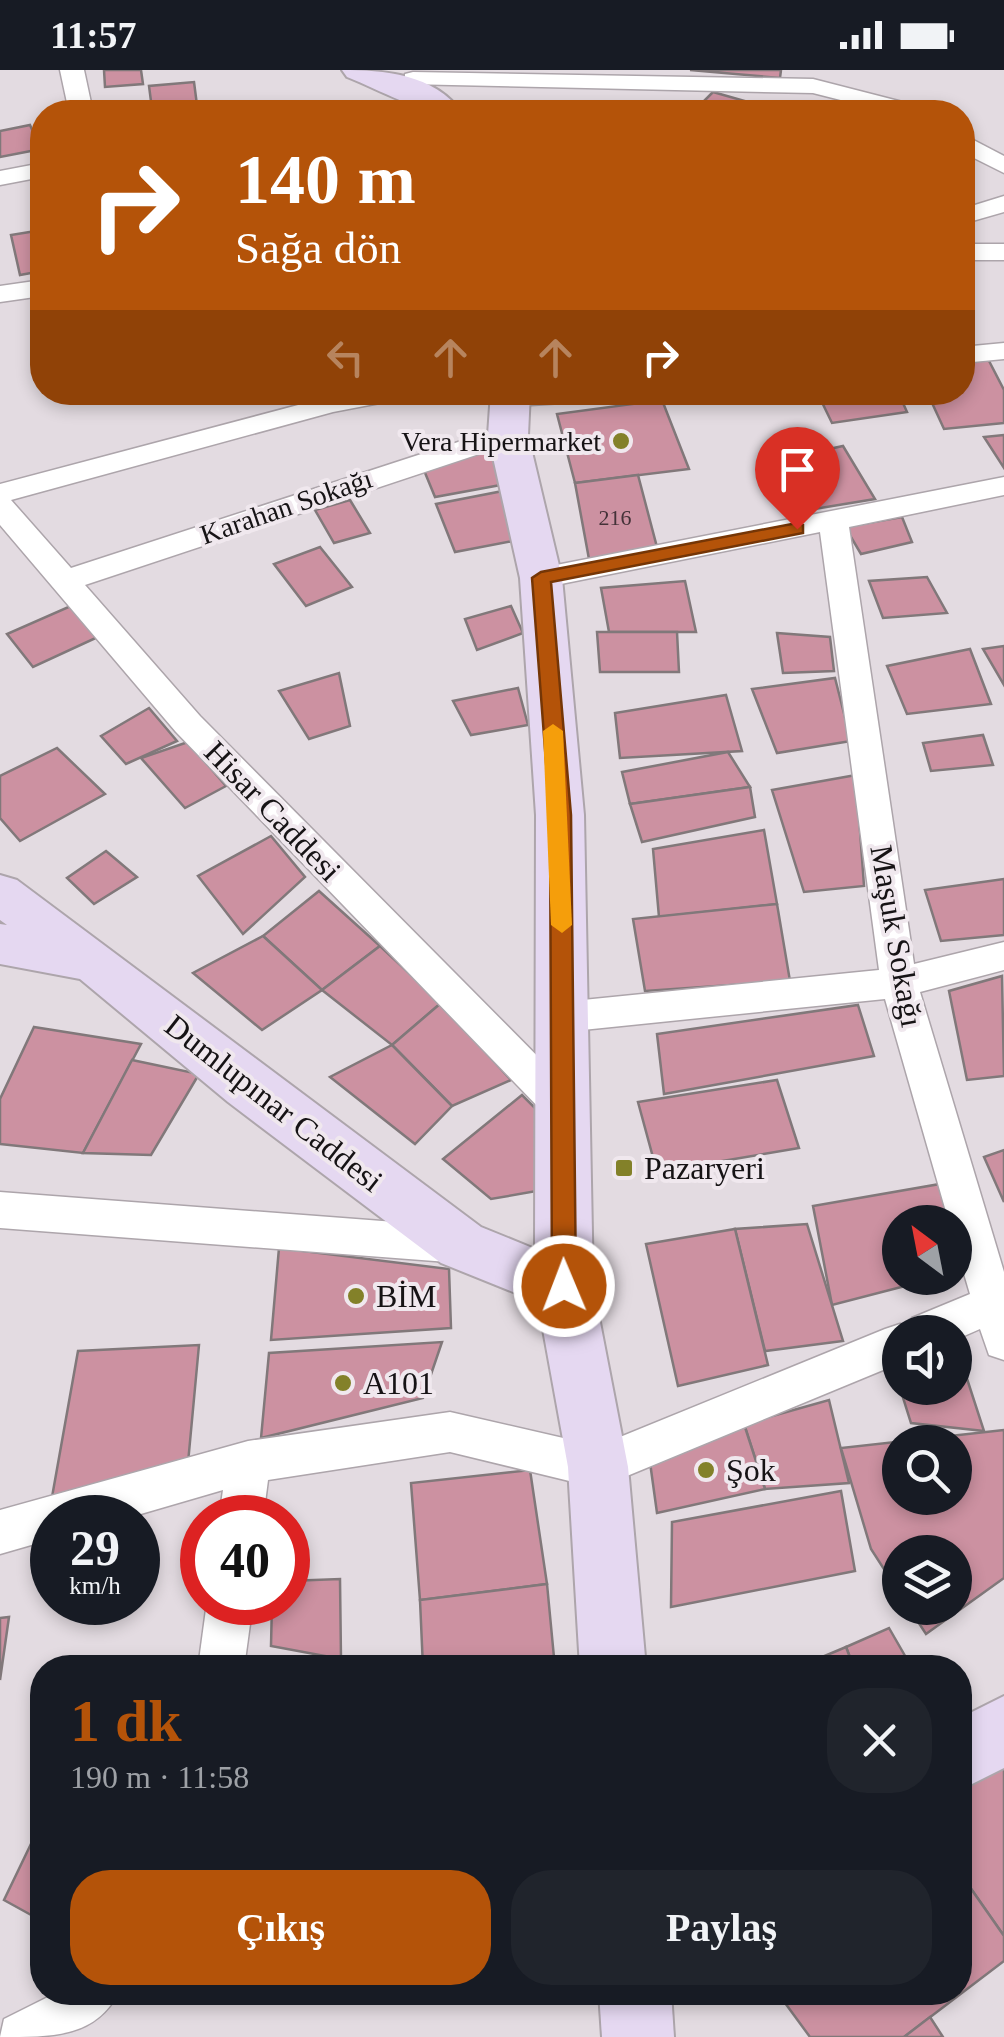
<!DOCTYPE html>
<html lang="tr">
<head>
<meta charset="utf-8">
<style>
  body { margin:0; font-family:Georgia,serif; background:#20242c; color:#f1f3f6; height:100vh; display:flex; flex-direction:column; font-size:38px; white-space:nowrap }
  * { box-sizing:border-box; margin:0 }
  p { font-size:32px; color:#9ea1a6 }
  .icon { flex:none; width:55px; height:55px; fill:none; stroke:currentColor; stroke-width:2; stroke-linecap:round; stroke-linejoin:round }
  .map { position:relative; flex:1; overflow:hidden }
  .drawer { position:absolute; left:30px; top:1585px; width:942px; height:350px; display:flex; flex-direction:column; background:#171b24; border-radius:40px; box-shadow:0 5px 15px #0003 }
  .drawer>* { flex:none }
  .hud { position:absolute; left:30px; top:30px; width:945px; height:305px; border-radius:40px; box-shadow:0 5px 15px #0003; background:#b45309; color:#fff; overflow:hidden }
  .needle { width:65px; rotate:328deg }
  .buttons { position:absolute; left:882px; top:1135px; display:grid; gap:20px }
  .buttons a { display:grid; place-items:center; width:90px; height:90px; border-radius:50%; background:#171b24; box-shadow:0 5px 15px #0003; font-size:50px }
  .speed { position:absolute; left:30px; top:1425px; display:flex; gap:20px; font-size:50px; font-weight:700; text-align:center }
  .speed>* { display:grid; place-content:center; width:130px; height:130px; border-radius:50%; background:#171b24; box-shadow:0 5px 15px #0003; line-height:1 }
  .speed small { font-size:25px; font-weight:400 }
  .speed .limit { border:15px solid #d22; background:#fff; color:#111 }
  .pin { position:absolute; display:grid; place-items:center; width:85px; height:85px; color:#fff; margin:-102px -42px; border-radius:50% 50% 50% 0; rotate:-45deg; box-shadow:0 0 10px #0007 }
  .pin .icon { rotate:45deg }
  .me { position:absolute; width:110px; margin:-55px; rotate:359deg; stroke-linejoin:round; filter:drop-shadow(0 0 8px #0008) }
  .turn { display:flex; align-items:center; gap:35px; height:210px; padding:0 40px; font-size:45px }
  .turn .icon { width:130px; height:130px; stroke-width:2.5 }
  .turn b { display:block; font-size:70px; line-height:85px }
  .lanes { display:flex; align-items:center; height:95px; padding:0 40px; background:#0003; justify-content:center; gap:50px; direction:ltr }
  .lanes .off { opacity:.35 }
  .round { display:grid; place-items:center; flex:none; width:105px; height:105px; border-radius:40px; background:#20242c }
  .overview { display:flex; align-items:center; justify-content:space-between; height:170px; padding:0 40px }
  h1 { font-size:60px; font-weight:700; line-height:75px; color:#b45309 }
  .cta { display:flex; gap:20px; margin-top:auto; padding:20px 40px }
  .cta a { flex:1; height:115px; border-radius:40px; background:#b45309; color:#fff; font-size:40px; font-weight:700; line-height:115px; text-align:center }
  .cta a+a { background:#20242c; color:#f1f3f6 }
  .status { display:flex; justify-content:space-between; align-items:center; height:70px; padding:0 50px; background:#171b24; direction:ltr }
  .status svg { height:28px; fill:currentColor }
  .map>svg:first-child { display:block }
  .building { fill:#cc91a1; stroke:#81787a; stroke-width:2.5; fill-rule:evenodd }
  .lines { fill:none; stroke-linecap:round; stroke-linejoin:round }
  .street-casing { stroke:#ada5ab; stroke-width:3 }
  .secondary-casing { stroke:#ada5ab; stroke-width:4 }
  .street { fill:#fff; fill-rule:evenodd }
  .secondary { fill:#e5d8f1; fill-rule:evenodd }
  .route { fill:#b45309; stroke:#753606; stroke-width:2.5 }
  .slow { fill:#f59e0b }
  .poi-dot { fill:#838129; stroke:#f0e8ee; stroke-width:4 }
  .labels { text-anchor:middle; stroke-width:8; stroke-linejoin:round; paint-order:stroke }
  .far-number-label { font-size:22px; fill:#443238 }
  .far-poi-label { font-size:28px; fill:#161315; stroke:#f0e8ee; text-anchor:end }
  .far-street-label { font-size:28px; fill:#161315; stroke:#f0e8ee }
  .street-label { font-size:32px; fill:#161315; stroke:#f0e8ee }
  .poi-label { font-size:32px; fill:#161315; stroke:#f0e8ee; text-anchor:start }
</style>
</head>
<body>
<div class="status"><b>11:57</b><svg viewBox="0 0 49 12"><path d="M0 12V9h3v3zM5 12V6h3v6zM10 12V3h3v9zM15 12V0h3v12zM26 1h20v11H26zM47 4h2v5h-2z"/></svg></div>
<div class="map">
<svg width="1004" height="1967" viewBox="0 0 1004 1967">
  <rect width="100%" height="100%" fill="#e3dbe1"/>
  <!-- building -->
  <g class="building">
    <path d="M104 0H141L143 14 105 17Z"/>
    <path d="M690 0H781L780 8Z"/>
    <path d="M194 12 197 35 152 39 149 16Z"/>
    <path d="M713 22 759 35 752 42 695 40Z"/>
    <path d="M842 30 871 42H822Z"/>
    <path d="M30 55 41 79 0 87V61Z"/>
    <path d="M42 160V201L20 205 11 165Z"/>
    <path d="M988 289 1004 320V353L944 359 927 322H962V291Z"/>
    <path d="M817 322H898L907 342 832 353Z"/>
    <path d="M662 330 689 399 575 413 557 344Z"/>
    <path d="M1004 365V398L984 367Z"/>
    <path d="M843 376 875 429 796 442 769 392Z"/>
    <path d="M492 381 506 414 435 427 421 393Z"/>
    <path d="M638 405 658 481 589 489 575 413Z"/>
    <path d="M508 420 529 468 455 482 436 434Z"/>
    <path d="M350 430 370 463 334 473 315 440Z"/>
    <path d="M902 447 912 472 861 484 845 457Z"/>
    <path d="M320 477 352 517 306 536 274 494Z"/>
    <path d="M927 507 947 543 883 548 869 511Z"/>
    <path d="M685 511 696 562H609L601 518Z"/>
    <path d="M73 535 100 566 33 597 7 564Z"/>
    <path d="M511 536 523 563 477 580 465 549Z"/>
    <path d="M597 562H677L679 602H600Z"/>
    <path d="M777 563 830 567 834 601 783 603Z"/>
    <path d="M1004 576V615L983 579Z"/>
    <path d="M970 579 991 634 907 644 887 596Z"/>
    <path d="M339 603 350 656 309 669 279 621Z"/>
    <path d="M835 608 851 671 777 683 752 619Z"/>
    <path d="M518 618 528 655 471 665 453 631Z"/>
    <path d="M726 625 742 681 620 688 615 643Z"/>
    <path d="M149 638 177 671 126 694 101 666Z"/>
    <path d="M983 665 993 695 931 701 923 673Z"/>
    <path d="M188 672 226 716 185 738 141 688Z"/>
    <path d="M57 678 105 724 20 771 0 748V706Z"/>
    <path d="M728 682 750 717 630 734 622 702Z"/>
    <path d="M856 705 864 816 804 822 772 720Z"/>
    <path d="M750 717 755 747 642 772 630 734Z"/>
    <path d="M764 760 777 834 659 847 653 779Z"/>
    <path d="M271 766 305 807 243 864 198 806Z"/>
    <path d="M106 781 137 807 94 834 67 808Z"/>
    <path d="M1004 809V865L941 871 925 820Z"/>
    <path d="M319 821 380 876 322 920 263 866Z"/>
    <path d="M777 834 790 911 645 921 633 849Z"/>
    <path d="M263 866 322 920 262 960 193 903Z"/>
    <path d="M380 876 441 933 392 975 322 920Z"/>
    <path d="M1002 906 1004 1006 967 1010 949 921Z"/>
    <path d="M441 933 511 1010 452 1036 392 975Z"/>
    <path d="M858 935 874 986 664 1024 657 964Z"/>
    <path d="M34 957 141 974 83 1083 0 1074V1029Z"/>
    <path d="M392 975 452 1036 415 1074 330 1007Z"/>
    <path d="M132 990 199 1004 151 1085 83 1083Z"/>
    <path d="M777 1010 799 1078 657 1102 638 1032Z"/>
    <path d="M522 1025 547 1050 548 1119 491 1129 443 1089Z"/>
    <path d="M1004 1080V1132L984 1087Z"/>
    <path d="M940 1114 981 1196 955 1203V1152H900V1208H936L832 1235 813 1136Z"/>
    <path d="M807 1154 843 1271 765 1281 735 1159Z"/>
    <path d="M735 1159 768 1295 678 1316 646 1174Z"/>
    <path d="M279 1178 449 1199 451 1258 271 1270Z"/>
    <path d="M442 1272 423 1328 261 1368 269 1283Z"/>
    <path d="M199 1275 188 1393 52 1427 78 1281Z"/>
    <path d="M958 1281 984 1361 911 1353 900 1318H955Z"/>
    <path d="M829 1330 849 1413 765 1419 744 1354Z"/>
    <path d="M744 1354 765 1419 657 1443 649 1385Z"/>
    <path d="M1004 1360V1508L926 1564 909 1538H955V1482H900V1524L871 1479 841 1378ZM900 1372H955V1428H900Z"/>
    <path d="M530 1400 547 1514 420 1530 411 1413Z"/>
    <path d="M841 1421 855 1501 671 1537 672 1452Z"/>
    <path d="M340 1509 341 1589 271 1576 272 1532H288V1511Z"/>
    <path d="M547 1514 555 1598H423L420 1530Z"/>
    <path d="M9 1547 0 1610V1548Z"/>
    <path d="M889 1558 912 1598H854L846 1577Z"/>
    <path d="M846 1577 854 1598H796Z"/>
    <path d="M1003 1684 1004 1686V1866L960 1803V1723Z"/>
    <path d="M42 1751V1851L4 1830Z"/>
    <path d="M960 1803 1004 1866V1891L904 1967H810L777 1922H960Z"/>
    <path d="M930 1947 943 1967H904Z"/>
  </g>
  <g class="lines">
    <!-- street casing -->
    <g class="street-casing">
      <g id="street">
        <path d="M60 0H84L93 42H69Z"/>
        <path d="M413 2 813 9 922 37 926 42H888L813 23 405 14V4Z"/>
        <path d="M441 32 449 34 450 42H402L406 37Z"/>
        <path d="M962 64 1004 86V103L962 82Z"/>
        <path d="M42 93V107L0 115V101Z"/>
        <path d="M1004 126V142L962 154V139Z"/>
        <rect x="962" y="174" width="42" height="16"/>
        <path d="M42 210V226L0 232V216Z"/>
        <path d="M1004 273V289L962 293V277Z"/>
        <path d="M347 322H410L406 328 333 342 11 430 71 498 498 359H518L522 365 518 371 85 515 200 646 573 1022 578 1033 573 1044 559 1049 545 1044 176 662 0 455V414Z"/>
        <path d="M509 322H607L593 331 500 337 496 331Z"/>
        <path d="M1004 407V425L849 457 914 894 1004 872V900L920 922 1004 1202V1290L989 1285 980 1259 955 1270V1262H900V1293L598 1418 450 1382 268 1410 263 1448H219L223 1420 127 1448H52V1469L0 1484V1440L248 1371 450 1342 598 1376 885 1259 900 1254 908 1257 912 1248 970 1224 955 1173V1152H949L885 929 563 962 550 958 545 947 550 936 563 932 879 900 820 462 541 518 530 515 526 508 530 501 541 498Z"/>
        <path d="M0 1122 461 1157 475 1162 481 1175 475 1188 461 1193 0 1158Z"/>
        <path d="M207 1532H253L244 1598H198Z"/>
        <path d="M58 1922H119C95 1967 55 1967 0 1967L4 1949Z"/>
      </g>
    </g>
    <!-- secondary casing -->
    <g class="secondary-casing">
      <g id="secondary">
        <path d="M342 0C383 0 435 4 461 42 420 45 385 22 347 7Z"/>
        <path d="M491 322H530L528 365 562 508 584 745 593 1216 628 1397 646 1598H580L568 1397 538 1232 441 1193 228 1032 80 909 0 894V854L7 855 0 850V805L17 810 481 1157 535 1179 536 745 520 508 488 365Z"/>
        <path d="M1004 1626V1698L960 1720V1648Z"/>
        <path d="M599 1922H671L674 1967H602Z"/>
      </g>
    </g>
    <!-- street -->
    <use href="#street" class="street"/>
    <!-- secondary -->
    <use href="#secondary" class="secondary"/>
  </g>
  <!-- route -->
  <path class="route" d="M797 453 803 455V463L551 512 571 745 576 1216 564 1227 552 1216 550 745 532 508 541 502Z"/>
  <!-- slow -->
  <path class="slow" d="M553 654 563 661 572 855 562 863 551 855 543 661Z"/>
  <!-- markers -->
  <g class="poi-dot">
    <circle cx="621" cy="371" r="10"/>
    <rect x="614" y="1088" width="20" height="20" rx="5"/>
    <circle cx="356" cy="1226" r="10"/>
    <circle cx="343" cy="1313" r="10"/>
    <circle cx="706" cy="1400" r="10"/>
  </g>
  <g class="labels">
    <!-- far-number labels -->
    <g class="far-number-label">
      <text x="615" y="455">216</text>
    </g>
    <!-- far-poi labels -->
    <g class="far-poi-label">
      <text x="601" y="381">Vera Hipermarket</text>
    </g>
    <!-- far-street labels -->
    <g class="far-street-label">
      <text transform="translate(286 436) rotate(-19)" y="10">Karahan Sokağı</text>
    </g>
    <!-- street labels -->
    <g class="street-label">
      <text transform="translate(273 741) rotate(46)" y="11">Hisar Caddesi</text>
      <text transform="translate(897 866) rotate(80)" y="11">Maşuk Sokağı</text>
      <text transform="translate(274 1033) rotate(38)" y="11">Dumlupınar Caddesi</text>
    </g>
    <!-- poi labels -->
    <g class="poi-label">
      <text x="644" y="1109">Pazaryeri</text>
      <text x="376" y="1237">BİM</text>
      <text x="363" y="1324">A101</text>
      <text x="726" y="1411">Şok</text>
    </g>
  </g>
</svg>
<div class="buttons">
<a><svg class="needle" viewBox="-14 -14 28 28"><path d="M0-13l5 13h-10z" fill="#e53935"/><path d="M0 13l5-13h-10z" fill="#9ea1a6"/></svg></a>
<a><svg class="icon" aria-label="sound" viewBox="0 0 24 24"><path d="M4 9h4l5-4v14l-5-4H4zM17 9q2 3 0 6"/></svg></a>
<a><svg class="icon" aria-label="search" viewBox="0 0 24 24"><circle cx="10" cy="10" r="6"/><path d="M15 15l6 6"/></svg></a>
<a><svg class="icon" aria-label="layers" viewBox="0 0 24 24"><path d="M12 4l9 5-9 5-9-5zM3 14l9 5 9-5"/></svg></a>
</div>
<div class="speed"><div>29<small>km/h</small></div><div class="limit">40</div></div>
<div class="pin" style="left:797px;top:459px;background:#d93025"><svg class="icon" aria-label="arrive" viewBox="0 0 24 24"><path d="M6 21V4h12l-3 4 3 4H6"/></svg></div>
<svg class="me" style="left:564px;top:1216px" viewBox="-20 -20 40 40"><circle r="17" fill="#b45309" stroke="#fff" stroke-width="3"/><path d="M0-11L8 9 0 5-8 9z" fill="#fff"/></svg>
<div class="hud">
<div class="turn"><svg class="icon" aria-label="right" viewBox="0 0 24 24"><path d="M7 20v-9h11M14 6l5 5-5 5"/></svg><div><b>140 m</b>Sağa dön</div></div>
<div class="lanes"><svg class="icon off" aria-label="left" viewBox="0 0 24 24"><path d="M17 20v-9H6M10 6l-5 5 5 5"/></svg><svg class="icon off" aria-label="ahead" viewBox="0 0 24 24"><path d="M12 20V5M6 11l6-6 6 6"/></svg><svg class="icon off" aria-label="ahead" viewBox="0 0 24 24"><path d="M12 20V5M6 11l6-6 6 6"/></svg><svg class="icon" aria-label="right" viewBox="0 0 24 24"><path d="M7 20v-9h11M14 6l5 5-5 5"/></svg></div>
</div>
<section class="drawer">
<div class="overview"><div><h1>1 dk</h1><p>190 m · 11:58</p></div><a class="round"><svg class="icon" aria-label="close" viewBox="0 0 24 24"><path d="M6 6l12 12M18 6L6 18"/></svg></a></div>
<div class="cta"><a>Çıkış</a><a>Paylaş</a></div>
</section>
</div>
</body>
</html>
